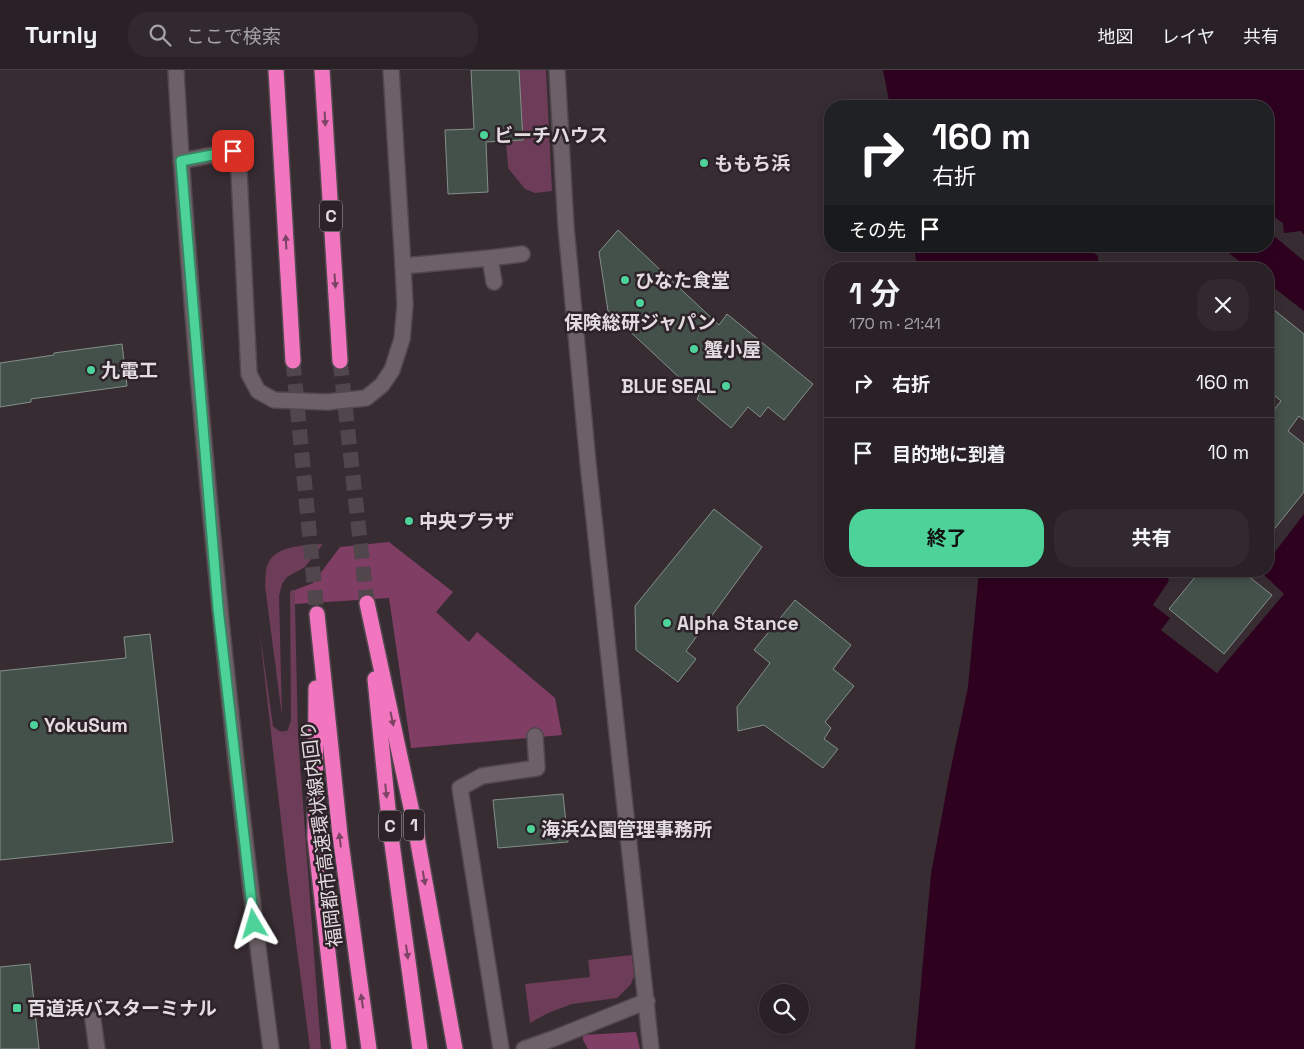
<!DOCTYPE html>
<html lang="ja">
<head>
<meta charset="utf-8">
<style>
  body { margin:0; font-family:"Space Grotesk","Noto Sans JP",sans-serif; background:#31292e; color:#f1f3f6; height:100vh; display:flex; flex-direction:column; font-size:19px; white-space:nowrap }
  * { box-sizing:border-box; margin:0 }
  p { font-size:16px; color:#a5a3a7 }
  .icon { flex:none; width:28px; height:28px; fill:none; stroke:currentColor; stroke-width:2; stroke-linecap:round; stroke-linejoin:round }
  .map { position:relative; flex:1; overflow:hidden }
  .details { position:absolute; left:824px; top:192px; width:450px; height:315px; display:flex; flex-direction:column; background:#292126; border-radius:20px; box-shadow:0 2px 12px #0003,0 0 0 1px #453e43 }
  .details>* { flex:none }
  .hud { position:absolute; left:824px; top:30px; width:450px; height:152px; border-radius:20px; box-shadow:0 2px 12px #0003,0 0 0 1px #453e43; background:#202124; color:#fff; overflow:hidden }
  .buttons { position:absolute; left:759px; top:914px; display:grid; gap:10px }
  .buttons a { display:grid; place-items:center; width:50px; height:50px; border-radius:50%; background:#292126; box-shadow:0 2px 12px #0003,0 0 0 1px #453e43; font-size:25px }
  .pin { position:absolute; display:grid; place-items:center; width:42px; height:42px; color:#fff; margin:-21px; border-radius:10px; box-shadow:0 2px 8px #0006 }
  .me { position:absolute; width:55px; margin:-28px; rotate:353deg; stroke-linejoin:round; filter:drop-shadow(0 0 4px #0008) }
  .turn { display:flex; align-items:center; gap:18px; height:105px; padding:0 25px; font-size:22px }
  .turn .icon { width:65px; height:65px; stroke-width:2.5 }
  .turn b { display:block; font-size:35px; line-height:42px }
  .then { display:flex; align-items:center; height:48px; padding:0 25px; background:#0003; gap:10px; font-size:19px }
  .round { display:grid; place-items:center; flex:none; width:52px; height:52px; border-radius:20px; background:#31292e }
  .head { display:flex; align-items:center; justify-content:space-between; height:85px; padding:0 25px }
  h1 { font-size:30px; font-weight:700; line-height:38px }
  .primary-button { display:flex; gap:10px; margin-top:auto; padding:10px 25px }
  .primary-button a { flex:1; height:58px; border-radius:20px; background:#4dd39a; color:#111; font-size:20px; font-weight:700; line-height:58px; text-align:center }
  .primary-button a+a { background:#31292e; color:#f1f3f6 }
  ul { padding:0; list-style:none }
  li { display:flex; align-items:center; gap:15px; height:70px; padding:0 25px; border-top:1px solid #453e43 }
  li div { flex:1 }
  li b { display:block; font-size:19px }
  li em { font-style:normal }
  header { display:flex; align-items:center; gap:30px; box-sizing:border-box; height:70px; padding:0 25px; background:#292126; border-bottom:1px solid #453e43 }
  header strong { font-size:24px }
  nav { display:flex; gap:28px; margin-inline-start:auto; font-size:18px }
  .search { width:350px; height:45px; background:#31292e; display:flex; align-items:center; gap:12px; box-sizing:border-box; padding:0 18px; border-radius:20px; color:#a5a3a7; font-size:19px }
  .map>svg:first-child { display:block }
  .green { fill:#6d3c58 }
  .forest { fill:#813e65 }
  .water { fill:#2e011f }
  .pier { fill:#372c32 }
  .building { fill:#44504a; stroke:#839089 }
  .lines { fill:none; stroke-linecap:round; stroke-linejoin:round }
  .highway-tunnel { stroke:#51464c; stroke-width:15; stroke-dasharray:15 8; stroke-linecap:butt }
  .minor-casing { stroke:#51484d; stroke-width:18 }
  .highway-casing { stroke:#51484d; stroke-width:18 }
  .minor { stroke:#6d6167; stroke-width:15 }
  .highway { stroke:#f275bf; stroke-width:15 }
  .oneway { fill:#7c4364 }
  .route-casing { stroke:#328964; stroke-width:12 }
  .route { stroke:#4dd39a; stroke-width:9 }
  .poi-dot { fill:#4dd39a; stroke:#2d2228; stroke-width:2 }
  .labels { text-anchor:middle; stroke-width:5; stroke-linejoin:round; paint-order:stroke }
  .shield { fill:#2d2228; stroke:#aca4a8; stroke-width:1 }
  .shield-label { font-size:18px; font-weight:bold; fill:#e2dbdf }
  .poi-label { font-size:19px; font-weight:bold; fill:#e2dbdf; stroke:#2d2228; text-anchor:start }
  .street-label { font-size:19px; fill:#e2dbdf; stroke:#2d2228 }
</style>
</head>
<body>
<header>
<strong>Turnly</strong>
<div class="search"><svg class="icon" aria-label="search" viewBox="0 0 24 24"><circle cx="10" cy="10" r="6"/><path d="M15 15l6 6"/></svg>ここで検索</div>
<nav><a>地図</a><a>レイヤ</a><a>共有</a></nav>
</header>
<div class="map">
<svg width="1304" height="979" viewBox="0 0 1304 979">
  <rect width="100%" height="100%" fill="#372c32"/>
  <!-- green -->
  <g class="green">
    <path d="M519 0H546L552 121 535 123 525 119 508 98 506 71 522 70Z"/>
    <path d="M323 474 305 497 287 507 282 514 279 526 282 646 265 516C266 510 265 502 267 496 275 474 304 476 323 474Z"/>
    <path d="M292 520H295V534L298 666 321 979H310L287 803 259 557 273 656C278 661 281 663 288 660L291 650 290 522Z"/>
    <path d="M632 885 634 906 631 914 617 928 572 934 548 943 530 953 525 914 590 907 588 890Z"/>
  </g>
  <!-- forest -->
  <g class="forest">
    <path d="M389 472 453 522 436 542 469 572 477 562 555 628 562 665 411 678 389 528 295 534V520L313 513 340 477Z"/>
    <path d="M636 962 640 979H588L583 970V965Z"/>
  </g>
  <!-- water -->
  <g class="water">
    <path d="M883 0H1304V241L1268 213V199H1249L1220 176H1268V36H890Z"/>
    <path d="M914 176H1084L1098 186V199H917Z"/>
    <path d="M1304 444V979H915L931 804 949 707 968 617 979 501H1166L1169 511 1153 535 1171 548 1161 560 1217 603 1283 523 1259 502 1268 501V491Z"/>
  </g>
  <!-- pier -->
  <g class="pier">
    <path d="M1268 139 1270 140 1273 146 1283 153 1284 163 1301 161 1304 165V191L1268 161Z"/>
    <path d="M1166 501H1169L1171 511 1156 534 1173 547 1165 559 1216 599 1280 524 1257 504V501H1260L1284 524 1217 603 1161 560 1170 548 1153 535 1169 511Z"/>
  </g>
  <!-- building -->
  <g class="building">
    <path d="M471 0H519L523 70 486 72 488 122 448 124 445 60 474 59Z"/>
    <path d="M618 160 719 255 727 244 813 314 784 350 768 337 760 347 748 337 731 358 697 329 699 326 608 241 599 182Z"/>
    <path d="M1268 235 1304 264V350L1299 346 1288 361 1304 374V422L1268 467V345L1269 346 1281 331 1268 320Z"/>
    <path d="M122 274 127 316 31 329V332L0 337V293L54 285V283Z"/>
    <path d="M714 439 762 477 686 581 696 589 678 612 636 580 635 536Z"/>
    <path d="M1200 501H1242L1272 525 1224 584 1169 539Z"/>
    <path d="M795 530 851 575 833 599 854 616 825 652 831 658 824 669 838 679 823 698 764 655 738 661 737 637 770 593 754 580Z"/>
    <path d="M150 564 173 772 0 790V601L126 588 124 567Z"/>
    <path d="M563 724 568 772 498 778 493 730Z"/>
    <path d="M30 894 39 979H0V897Z"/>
  </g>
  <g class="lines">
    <!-- highway-tunnel -->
    <g class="highway-tunnel">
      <path d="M293 291 317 544"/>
      <path d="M340 291 367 533"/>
    </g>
    <!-- minor casing -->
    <g class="minor-casing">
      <g id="minor">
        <path d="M176 0C181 105 190 210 199 316 218 537 242 758 271 979"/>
        <path d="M391 0 403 196"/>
        <path d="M557 0 566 157 588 393 651 979"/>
        <path d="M181 91 233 81 239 102 249 304 258 321 274 330 327 332 366 328 382 315 392 300 402 269 405 235 403 196 490 188 494 212"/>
        <path d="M490 188 522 184"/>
        <path d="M93 950 97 979"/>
        <path d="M501 979 460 718 482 706 537 698 535 666"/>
        <path d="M524 979 555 968 647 931"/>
      </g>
    </g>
    <!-- highway casing -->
    <g class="highway-casing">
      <g id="highway">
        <path d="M276 0 293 291"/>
        <path d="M322 0 340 291"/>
        <path d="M367 533 415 756 455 979"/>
        <path d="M317 544 340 765 369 979"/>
        <path d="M375 609 390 759 420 979"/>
        <path d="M316 618 315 768 339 979"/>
      </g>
    </g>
    <!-- minor -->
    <use href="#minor" class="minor"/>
    <!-- highway -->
    <use href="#highway" class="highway"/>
  </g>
  <!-- one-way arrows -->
  <defs><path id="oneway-solid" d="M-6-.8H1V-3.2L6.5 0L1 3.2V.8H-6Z" transform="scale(1.25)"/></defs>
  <g class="oneway">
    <use href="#oneway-solid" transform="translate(325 49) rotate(87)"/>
    <use href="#oneway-solid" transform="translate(286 172) rotate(-93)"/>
    <use href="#oneway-solid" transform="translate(335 211) rotate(86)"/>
    <use href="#oneway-solid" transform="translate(392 649) rotate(78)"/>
    <use href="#oneway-solid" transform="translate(386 721) rotate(84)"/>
    <use href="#oneway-solid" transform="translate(340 770) rotate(-97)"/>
    <use href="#oneway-solid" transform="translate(424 808) rotate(80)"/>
    <use href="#oneway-solid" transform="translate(407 882) rotate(82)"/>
    <use href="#oneway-solid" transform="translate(362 931) rotate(-98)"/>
  </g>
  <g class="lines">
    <!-- route casing -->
    <g class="route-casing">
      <path id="route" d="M233 81 181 91 218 538 254 854"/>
    </g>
    <!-- route -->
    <use href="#route" class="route"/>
  </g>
  <!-- markers -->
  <g class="poi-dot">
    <circle cx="484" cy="65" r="5"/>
    <circle cx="704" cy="93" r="5"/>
    <circle cx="625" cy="210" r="5"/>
    <circle cx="640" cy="233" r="5"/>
    <circle cx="694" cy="279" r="5"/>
    <circle cx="91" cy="300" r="5"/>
    <circle cx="726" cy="316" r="5"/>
    <circle cx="409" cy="451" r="5"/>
    <circle cx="667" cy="553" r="5"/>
    <circle cx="34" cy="655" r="5"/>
    <circle cx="531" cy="759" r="5"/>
    <rect x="12" y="933" width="10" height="10" rx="2.5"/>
  </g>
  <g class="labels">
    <!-- shield labels -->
    <g class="shield">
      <rect x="320" y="130.5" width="22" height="31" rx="4"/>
      <rect x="404" y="739.5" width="20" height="31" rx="4"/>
      <rect x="379" y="740.5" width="22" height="31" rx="4"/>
    </g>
    <g class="shield-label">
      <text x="331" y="152">C</text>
      <text x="414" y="761">1</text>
      <text x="390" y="762">C</text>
    </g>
    <!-- poi labels -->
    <g class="poi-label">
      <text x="494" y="72">ビーチハウス</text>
      <text x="714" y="100">ももち浜</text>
      <text x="635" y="217">ひなた食堂</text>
      <text x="640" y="259" text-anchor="middle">保険総研ジャパン</text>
      <text x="704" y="286">蟹小屋</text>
      <text x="101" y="307">九電工</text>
      <text x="716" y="323" text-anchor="end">BLUE SEAL</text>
      <text x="419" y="458">中央プラザ</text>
      <text x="677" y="560">Alpha Stance</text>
      <text x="44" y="662">YokuSum</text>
      <text x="541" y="766">海浜公園管理事務所</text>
      <text x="27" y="945">百道浜バスターミナル</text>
    </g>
    <!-- street labels -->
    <g class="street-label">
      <text transform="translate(321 764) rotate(-97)" y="7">福岡都市高速環状線内回り</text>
    </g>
  </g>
</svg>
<div class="buttons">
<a><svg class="icon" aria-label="search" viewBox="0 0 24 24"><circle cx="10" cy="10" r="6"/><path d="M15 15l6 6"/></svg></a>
</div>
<div class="pin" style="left:233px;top:81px;background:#d93025"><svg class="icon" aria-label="arrive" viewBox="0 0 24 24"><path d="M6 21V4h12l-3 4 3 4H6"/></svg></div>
<svg class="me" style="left:254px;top:854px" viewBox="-20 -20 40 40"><path d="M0-17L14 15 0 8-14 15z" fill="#4dd39a" stroke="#fff" stroke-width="4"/></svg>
<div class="hud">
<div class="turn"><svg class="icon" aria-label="right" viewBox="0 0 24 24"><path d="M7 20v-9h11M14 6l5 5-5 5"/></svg><div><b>160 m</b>右折</div></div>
<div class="then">その先<svg class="icon" aria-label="arrive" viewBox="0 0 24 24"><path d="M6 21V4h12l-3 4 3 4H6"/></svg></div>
</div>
<section class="details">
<div class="head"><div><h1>1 分</h1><p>170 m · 21:41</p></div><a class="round"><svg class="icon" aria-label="close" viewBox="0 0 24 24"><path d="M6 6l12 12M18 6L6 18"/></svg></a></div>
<ul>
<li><svg class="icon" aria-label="right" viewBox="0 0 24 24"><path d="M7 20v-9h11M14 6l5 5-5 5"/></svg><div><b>右折</b></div><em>160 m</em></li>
<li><svg class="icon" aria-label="arrive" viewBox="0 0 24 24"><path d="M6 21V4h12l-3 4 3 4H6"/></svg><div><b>目的地に到着</b></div><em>10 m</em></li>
</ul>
<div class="primary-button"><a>終了</a><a>共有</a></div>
</section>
</div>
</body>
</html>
